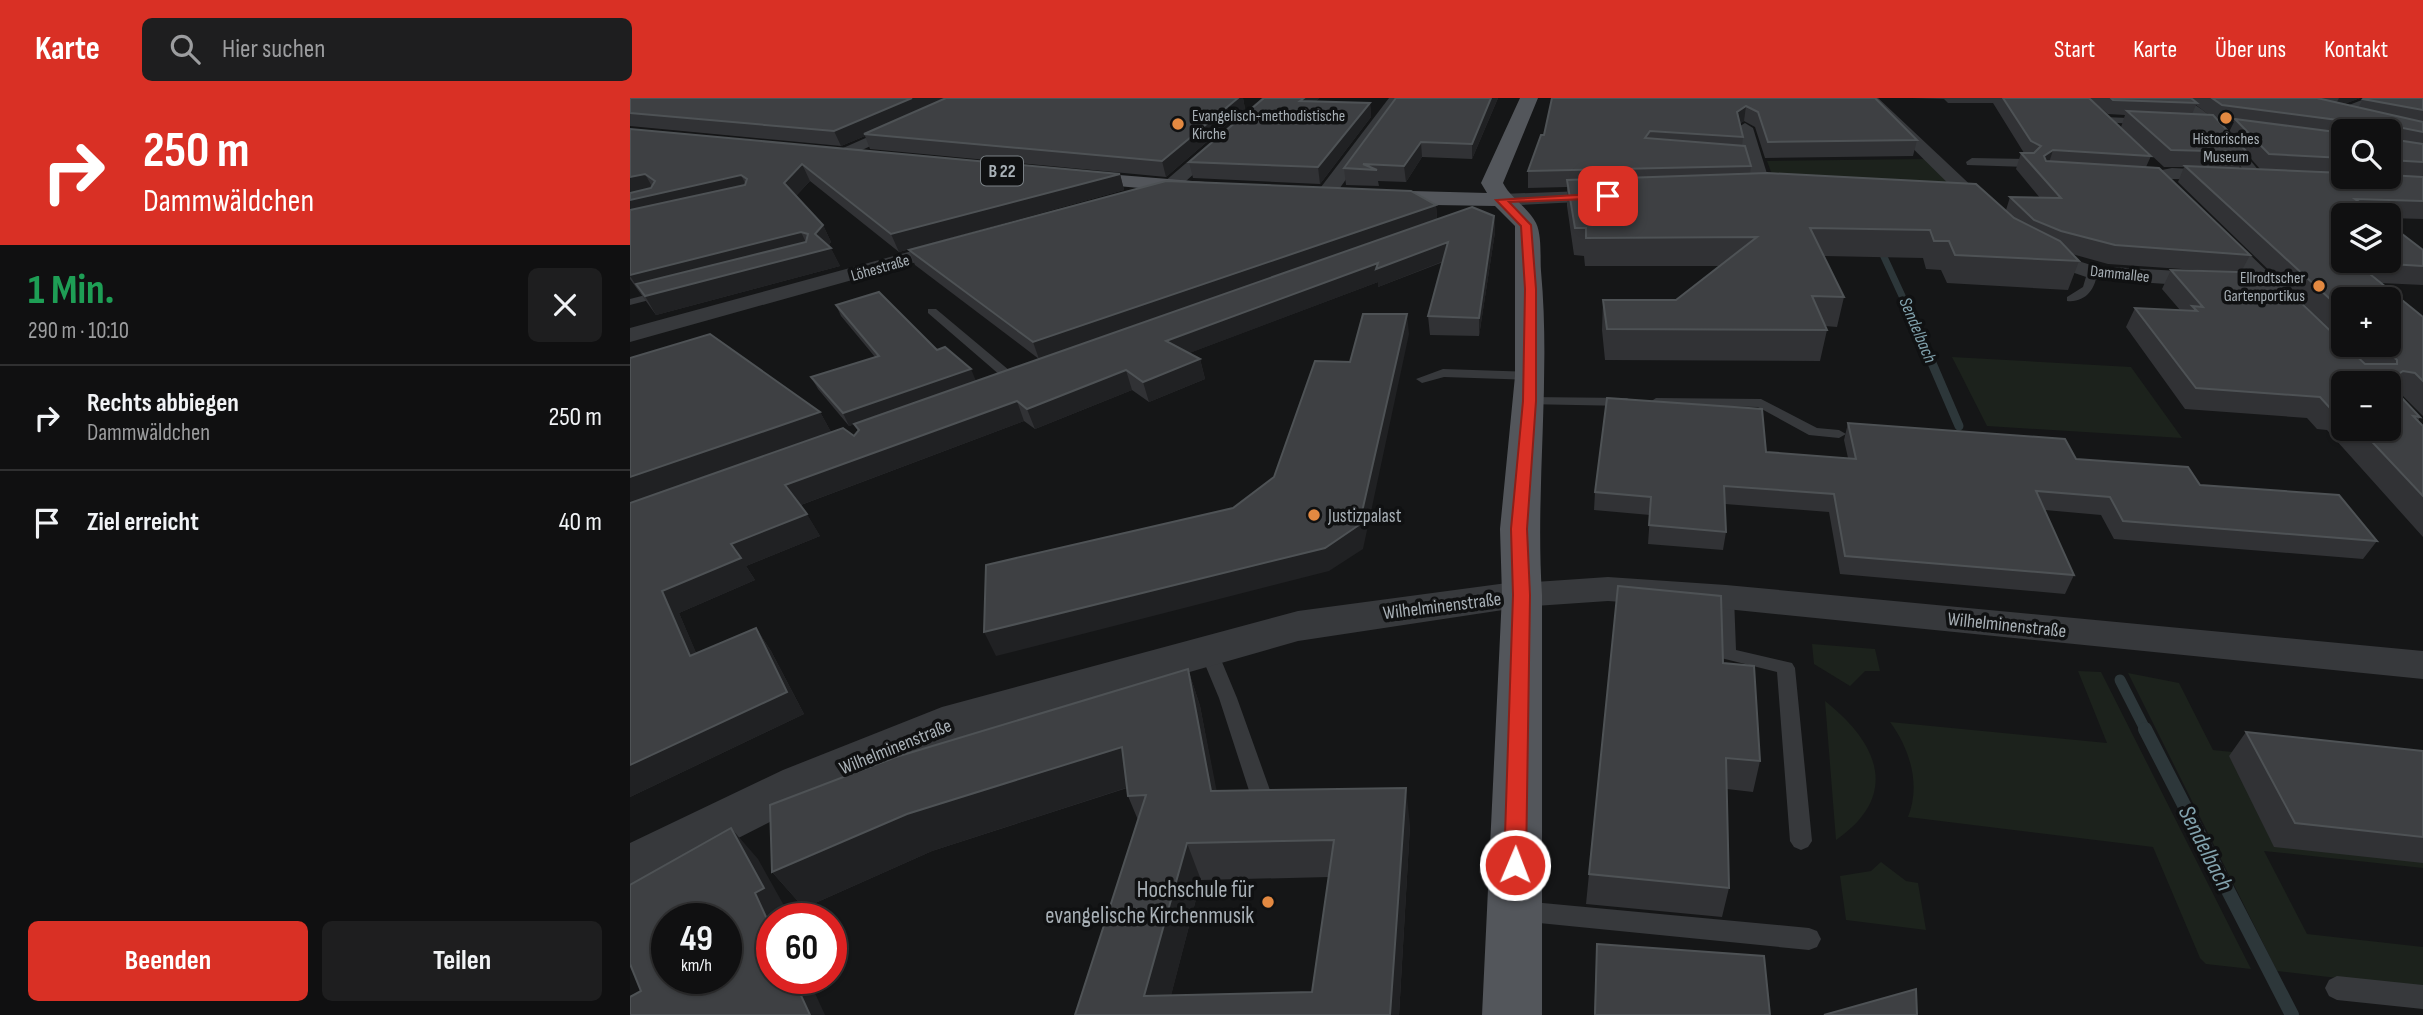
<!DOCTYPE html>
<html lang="de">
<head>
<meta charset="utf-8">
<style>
  body { margin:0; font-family:"Sofia Sans Condensed",sans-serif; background:#1e1e1f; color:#f1f3f6; height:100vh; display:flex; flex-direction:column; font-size:26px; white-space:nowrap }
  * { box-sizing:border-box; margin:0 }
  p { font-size:23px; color:#9c9d9f }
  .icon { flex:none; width:38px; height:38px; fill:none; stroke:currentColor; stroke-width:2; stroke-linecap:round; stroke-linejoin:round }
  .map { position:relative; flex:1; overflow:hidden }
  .details { display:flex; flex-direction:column; background:#101011; width:630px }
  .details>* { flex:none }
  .top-card { background:#d93025; color:#fff; overflow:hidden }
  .tools { position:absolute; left:1701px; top:21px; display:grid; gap:14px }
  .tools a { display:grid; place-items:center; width:70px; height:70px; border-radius:10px; background:#101011; box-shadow:0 2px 5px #0004,0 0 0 2px #303031; font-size:35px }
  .speed { position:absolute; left:21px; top:805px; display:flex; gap:14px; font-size:35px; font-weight:700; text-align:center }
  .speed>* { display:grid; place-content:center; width:91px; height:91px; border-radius:50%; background:#101011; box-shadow:0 2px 5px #0004,0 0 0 2px #303031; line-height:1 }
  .speed small { font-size:18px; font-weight:400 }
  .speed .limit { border:10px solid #d22; background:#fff; color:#111 }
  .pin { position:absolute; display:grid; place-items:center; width:60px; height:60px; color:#fff; margin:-30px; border-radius:14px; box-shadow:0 4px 10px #0006 }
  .me { position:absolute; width:77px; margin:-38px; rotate:1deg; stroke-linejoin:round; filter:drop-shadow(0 0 5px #0008) }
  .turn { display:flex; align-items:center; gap:24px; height:147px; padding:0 28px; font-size:32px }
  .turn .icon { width:91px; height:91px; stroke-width:2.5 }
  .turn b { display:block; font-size:49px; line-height:60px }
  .round { display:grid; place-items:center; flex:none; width:74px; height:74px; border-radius:10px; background:#1e1e1f }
  .headline { display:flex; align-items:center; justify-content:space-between; height:119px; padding:0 28px }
  h1 { font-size:42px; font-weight:700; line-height:52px; color:#1e9e55 }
  .action { display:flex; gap:14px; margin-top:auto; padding:14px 28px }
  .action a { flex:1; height:80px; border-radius:10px; background:#d93025; color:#fff; font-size:28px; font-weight:700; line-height:80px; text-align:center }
  .action a+a { background:#1e1e1f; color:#f1f3f6 }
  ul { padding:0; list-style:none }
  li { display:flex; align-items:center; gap:21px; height:105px; padding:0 28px; border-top:2px solid #303031 }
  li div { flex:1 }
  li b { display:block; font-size:26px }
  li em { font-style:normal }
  header { display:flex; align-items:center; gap:42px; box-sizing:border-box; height:98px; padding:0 35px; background:#d93025; color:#fff }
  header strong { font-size:33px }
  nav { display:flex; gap:38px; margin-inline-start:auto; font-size:24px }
  .search { width:490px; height:63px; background:#1e1e1f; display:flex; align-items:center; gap:18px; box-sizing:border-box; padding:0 24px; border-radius:10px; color:#9c9d9f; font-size:26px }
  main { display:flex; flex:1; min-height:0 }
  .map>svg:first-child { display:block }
  .green { fill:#1c221c }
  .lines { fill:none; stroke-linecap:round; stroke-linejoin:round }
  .stream-far3 { stroke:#2d373a; stroke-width:7 }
  .stream-far2 { stroke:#2d373a; stroke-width:9 }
  .stream-far1 { stroke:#2d373a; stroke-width:11 }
  .stream { stroke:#2d373a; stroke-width:14 }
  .service { fill:#37393c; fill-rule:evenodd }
  .pedestrian { fill:#37393c; fill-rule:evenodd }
  .minor { fill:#37393c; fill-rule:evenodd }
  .tertiary { fill:#37393c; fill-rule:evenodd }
  .primary { fill:#53565b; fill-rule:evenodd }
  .wall { fill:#313235; fill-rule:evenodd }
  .shaded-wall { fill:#202123 }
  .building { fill:#3e4043; stroke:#4e5255; stroke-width:2; fill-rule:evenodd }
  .route { fill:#d93025; stroke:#8d1f18; stroke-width:2 }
  .poi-dot { fill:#e38941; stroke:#101112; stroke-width:2.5 }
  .labels { text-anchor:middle; stroke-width:7; stroke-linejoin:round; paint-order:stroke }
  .far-poi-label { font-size:16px; fill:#a8b0b6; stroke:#101112; text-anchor:start }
  .far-street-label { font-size:16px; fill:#a8b0b6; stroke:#101112 }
  .shield { fill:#101112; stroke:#7a8085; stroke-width:2 }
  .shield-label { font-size:18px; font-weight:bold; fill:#a8b0b6 }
  .far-water-label { font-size:18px; font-style:italic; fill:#82a3ae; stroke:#101112 }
  .poi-label { font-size:19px; fill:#a8b0b6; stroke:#101112; text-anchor:start }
  .street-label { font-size:19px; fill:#a8b0b6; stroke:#101112 }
  .near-poi-label { font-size:23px; fill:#a8b0b6; stroke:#101112; text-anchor:end }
  .near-water-label { font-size:24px; font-style:italic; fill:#82a3ae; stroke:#101112 }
</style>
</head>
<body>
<header>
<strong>Karte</strong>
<div class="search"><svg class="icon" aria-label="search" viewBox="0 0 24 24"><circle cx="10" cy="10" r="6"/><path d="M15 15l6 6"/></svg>Hier suchen</div>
<nav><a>Start</a><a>Karte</a><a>Über uns</a><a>Kontakt</a></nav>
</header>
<main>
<section class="details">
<div class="top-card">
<div class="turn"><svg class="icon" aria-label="right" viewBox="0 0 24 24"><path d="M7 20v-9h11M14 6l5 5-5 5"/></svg><div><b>250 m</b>Dammwäldchen</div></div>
</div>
<div class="headline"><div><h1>1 Min.</h1><p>290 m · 10:10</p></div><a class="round"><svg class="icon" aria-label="close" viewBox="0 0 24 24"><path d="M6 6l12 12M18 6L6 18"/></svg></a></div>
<ul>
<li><svg class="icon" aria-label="right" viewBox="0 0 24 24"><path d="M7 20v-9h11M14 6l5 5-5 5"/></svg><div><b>Rechts abbiegen</b><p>Dammwäldchen</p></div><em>250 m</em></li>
<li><svg class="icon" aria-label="arrive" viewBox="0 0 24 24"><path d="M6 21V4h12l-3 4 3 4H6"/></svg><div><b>Ziel erreicht</b></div><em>40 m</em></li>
</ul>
<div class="action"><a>Beenden</a><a>Teilen</a></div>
</section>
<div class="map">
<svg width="1793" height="917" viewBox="0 0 1793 917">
  <rect width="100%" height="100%" fill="#151617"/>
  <!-- green -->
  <g class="green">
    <path d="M1300 61 1334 99 1147 90 1137 63Z"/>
    <path d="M1322 259 1501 269 1552 340 1357 328Z"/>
    <path d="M1182 546 1245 551 1250 573H1235L1220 588 1184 566Z"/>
    <path d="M1448 573 1471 574 1621 871 1576 866 1570 860 1523 749 1278 719C1291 687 1280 651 1260 624L1477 645Z"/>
    <path d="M1498 575 1549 585 1583 652 1793 674V770L1634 753 1677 836 1793 849V890L1647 873Z"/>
    <path d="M1195 603C1248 645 1271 697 1206 742Z"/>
    <path d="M1251 764 1276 783 1288 785 1296 832 1216 822 1210 778 1241 773Z"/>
  </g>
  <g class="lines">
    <!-- stream-far3 -->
    <path class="stream-far3" d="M1249 148 1291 239"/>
    <!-- stream-far2 -->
    <path class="stream-far2" d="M1290 237 1329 328"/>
    <!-- stream-far1 -->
    <path class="stream-far1" d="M1490 582 1516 633"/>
    <!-- stream -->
    <path class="stream" d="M1515 631 1662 917"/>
    <!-- service -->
    <g class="service">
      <path d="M1458 172 1467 174C1466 191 1455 205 1437 203V199L1453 189Z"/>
      <path d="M35 192 39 193V197L0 207V201Z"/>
      <path d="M298 211H306L386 278V284H378L298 215Z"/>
      <path d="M813 271 900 274 906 278 900 282 814 279 792 285 786 281Z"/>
      <path d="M899 299 997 300 1003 304 997 308 894 306V300Z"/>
      <path d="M1026 300 1131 301 1187 330 1209 332 1216 336 1209 340 1179 337 1128 309 1021 307 1020 304Z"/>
      <path d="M1096 493 1104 499 1106 552 1162 565 1165 570 1182 743 1178 749 1171 752 1164 749 1160 743 1147 574 1091 560 1088 556V499Z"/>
      <path d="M578 546 584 548 587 552 607 600 646 709 643 715C634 718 628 717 624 708L589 600 569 552 572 548Z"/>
      <path d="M890 803 1179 830 1187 833 1191 841 1187 849 1179 852 890 823 882 820 879 813 882 806Z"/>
      <path d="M1707 878 1793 887V911L1707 902 1699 898 1695 890 1699 882Z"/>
    </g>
    <!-- pedestrian -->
    <g class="pedestrian">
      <path d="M1541 0C1577 0 1609 51 1632 76V82H1622L1574 25Z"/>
      <path d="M1737 0H1752L1709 18 1700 26 1690 24 1701 14Z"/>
      <path d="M1474 19 1525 21 1531 24 1525 27 1470 24V20Z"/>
      <path d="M1342 60 1397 61 1403 65 1397 69 1337 67 1336 64Z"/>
    </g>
    <!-- minor -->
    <g class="minor">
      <path d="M326 0H346L210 62 204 63 195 58Z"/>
      <path d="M632 0H648L546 92 506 103 499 101 497 97 499 93 534 84Z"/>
      <path d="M759 0H774L702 101H688L686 97 688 93Z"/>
      <path d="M1232 0H1248L1366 111 1369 115 1366 119H1352Z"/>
      <path d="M1115 25 1123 30 1142 92 1140 96H1126L1124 92 1107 30Z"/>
      <path d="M1542 70 1601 73 1604 77 1595 82 1541 81 1665 200 1669 205 1665 210H1649L1519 78 1522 74Z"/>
      <path d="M980 92 987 94 989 98 987 102 871 108 862 102 871 96Z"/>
      <path d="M326 141 333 143 336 147 333 151 0 244V230Z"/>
      <path d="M1405 149 1464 168 1582 175 1593 182 1582 189 1462 181 1398 159 1395 155Z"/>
      <path d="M978 479 1096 487 1793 553V581L1096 511 978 503 892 509 880 505 875 497 880 489 892 485Z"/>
    </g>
    <!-- tertiary -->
    <path class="tertiary" d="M892 483 906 487 912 497 906 507 668 543 325 641 187 700 0 795V745L153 672 312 609 668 513Z"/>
    <!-- primary -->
    <g class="primary">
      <path d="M890 0H908L873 85C881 101 899 110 906 125 912 137 910 159 911 173 921 281 905 389 912 497V917H852L872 497 870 431 885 278V128L865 108 744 106 733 99 744 92 857 95 851 85Z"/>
      <path d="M440 73 575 84 586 90 575 96 433 83 430 79Z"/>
    </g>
  </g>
  <!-- wall -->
  <g class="wall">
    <path d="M0 0H613L615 11 536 79 240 51 235 38 211 48 0 28Z"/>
    <path d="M634 0H689L685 4 740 5 741 19 690 86 563 80 559 64Z"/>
    <path d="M766 0H868L842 61 792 59 776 84 748 83 749 88 716 87 714 70Z"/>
    <path d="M922 0H1245L1287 42 1283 58 1135 60 1125 29 1114 23 1109 26 1113 39 1112 48 1121 68 1120 76 1376 112 1380 99 1410 100 1386 71 1391 55H1394L1363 5H1318L1314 1 1282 0H1459L1521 58 1516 69 1620 157 1611 174 1735 266H1736L1716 247H1759L1713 201V244L1548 84 1554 69H1534L1491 29 1495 17 1478 16 1459 0H1730L1714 6 1728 10 1733 1 1793 0V121L1759 120V117H1713L1793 152V187L1751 185 1793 219V318L1771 296V299L1790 319 1788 323 1793 328V439L1697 332 1687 331 1677 320 1555 311 1496 229 1505 210 1550 212 1532 191 1541 172 1582 173 1478 166 1442 156 1449 163 1438 192 1317 185 1311 172 1296 171 1293 160 1194 158 1214 199 1207 229 1195 228 1197 232 1190 263 975 262 972 232 973 202H1046L1091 168H955L954 158 944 157 937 108V89L898 90V73L914 37ZM1566 7 1579 17 1562 16ZM1588 22 1604 24 1599 34ZM1713 33H1759V79H1713ZM1616 55 1630 71 1609 70ZM1713 285 1759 331H1713Z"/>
    <path d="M0 31 490 76 494 92 269 154 180 83 166 98 193 127 201 144 199 147 210 168 26 217 0 181Z"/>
    <path d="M806 107 807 121 409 261 285 167 279 152Z"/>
    <path d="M864 118 865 134 849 238 800 237 798 218 813 164 748 189V184L559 255 570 261 575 281 519 304 502 292 405 331 394 323 171 407 190 438 116 468 125 482 49 515 66 555 126 530 141 553 174 616 0 699V260L190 314 201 334 224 338 228 333 225 326 219 328 188 291 181 279 245 259 211 218 206 207 307 252 346 283Z"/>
    <path d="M1218 325 1446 361 1570 387 1747 443 1733 461 1484 441 1471 417 1415 412 1444 477 1435 496 1210 476 1199 414 1095 406 1096 434 1093 452 1018 446 1020 417 964 412 965 394 1136 354 1218 360 1214 342Z"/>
    <path d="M1093 565 1130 663 1123 694 1097 691 1099 790 1092 819 956 806 959 776Z"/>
    <path d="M558 571 570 608 586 693 780 727 769 917H445L508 722 498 698 497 690 302 753 174 810 142 774ZM699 779 682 894 541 897 571 782Z"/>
    <path d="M1616 634 1793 653V765L1644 749 1599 658Z"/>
    <path d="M967 846 1140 917H964Z"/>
  </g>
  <!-- shaded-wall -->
  <g class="shaded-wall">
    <path d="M282 0H320L234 36 235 38 211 48 204 33Z"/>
    <path d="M608 0H613L615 11 536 79 532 63Z"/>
    <path d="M674 0H689L672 18 670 3Z"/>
    <path d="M861 0H868L842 61V46Z"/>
    <path d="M1709 0H1730L1704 10Z"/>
    <path d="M740 5 741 19 690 86 688 69Z"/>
    <path d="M1116 8 1114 23 1105 29 1107 14Z"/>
    <path d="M791 44 792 59 776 84 774 68Z"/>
    <path d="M1423 52 1418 68 1414 58Z"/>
    <path d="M172 66 180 83 162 102 154 85Z"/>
    <path d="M15 76 24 92 0 98V79Z"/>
    <path d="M490 76 494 92 269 154 261 136Z"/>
    <path d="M111 77 119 93 0 121V102Z"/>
    <path d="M806 107 807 121 409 261 403 244Z"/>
    <path d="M864 118 865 134 849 238V220Z"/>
    <path d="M193 127 201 144 196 151 201 150 210 168 26 217 15 198 192 152 185 136Z"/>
    <path d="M171 134 179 151 6 186 12 195H11L0 178V177Z"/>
    <path d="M818 144 819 161 748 189V184L541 262 536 243 748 165Z"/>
    <path d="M777 216 779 236 733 451 699 473 366 558 354 534 695 450Z"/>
    <path d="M570 261 575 281 519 304 513 284Z"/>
    <path d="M341 271 346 283 219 328 213 315Z"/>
    <path d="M496 272 502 292 405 331 397 311Z"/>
    <path d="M387 303 394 323 168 408 155 387Z"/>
    <path d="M190 314 201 334 0 405V379Z"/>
    <path d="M177 416 190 438 116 468 125 482 49 515 77 580 60 558 32 493 101 446Z"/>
    <path d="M126 530 141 553 174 616 0 699V667Z"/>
    <path d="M558 571 570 608 594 730 581 693Z"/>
    <path d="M492 649 508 686 302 753 174 810 142 774 277 716Z"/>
    <path d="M776 690 780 727 769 917H760Z"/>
    <path d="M101 730 128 761 161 820 142 821V832L125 795Z"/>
    <path d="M557 745 571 782 536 917 514 898Z"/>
    <path d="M163 880H178L195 917H180Z"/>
  </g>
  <!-- building -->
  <g class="building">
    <path d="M0 0H282L204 33 0 15Z"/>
    <path d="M316 0H608L532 63 234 36Z"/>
    <path d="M634 0H674L670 3 740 5 688 69 559 64Z"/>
    <path d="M766 0H861L842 46 791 44 774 68 733 66 747 72 714 70Z"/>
    <path d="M922 0H1245L1287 42 1138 44 1128 14 1116 8 1107 14 1113 39 1020 33 1015 40 1115 48 1121 68 898 73 911 37H914Z"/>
    <path d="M1373 0H1459L1521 58 1423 52 1414 58 1416 63 1529 70 1620 157 1485 147 1431 133 1404 122 1380 99 1431 100 1391 55H1404L1411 48 1401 43Z"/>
    <path d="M1481 0H1561L1567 5 1483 2Z"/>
    <path d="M1582 0H1687L1793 24V34L1768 29 1765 32 1767 42 1793 46V64L1759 62V33H1724L1723 24 1592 7Z"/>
    <path d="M1734 0H1793V12L1733 1Z"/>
    <path d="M1497 13 1583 17 1617 54 1541 52Z"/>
    <path d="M1605 21 1713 35V60L1639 56Z"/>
    <path d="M0 31 490 76 261 136 172 66 154 85 193 127 185 136 201 150 15 198 6 186 176 144 178 136 171 134 0 177V112L115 87 117 81 111 77 0 102V95L21 90 25 83 15 76 0 79Z"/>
    <path d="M1555 68 1713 75V79H1759V77L1793 79V103L1725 101 1747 117H1713V163H1759V126L1793 152V168L1725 164 1793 219V283L1785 275 1773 273 1770 275 1771 299 1790 319 1783 318 1793 328V398L1730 331H1759V285H1713V314L1710 311 1700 310 1690 299 1566 290 1505 210 1567 213 1562 208 1573 209 1541 172 1640 175 1713 245V247H1715L1735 266H1767V262L1750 247H1759V201H1713V213Z"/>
    <path d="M1137 75 1346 86 1384 120 1430 143 1449 163 1325 157 1319 143H1304L1300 132 1180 130 1214 199 1182 198 1197 232 977 231 973 202H1046L1127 139 956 140V130H945L937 82Z"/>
    <path d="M536 83 781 93 806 107 403 244 279 152Z"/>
    <path d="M842 109 864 118 849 220 798 218 818 144 746 171 748 165 536 243 570 261 513 284 496 272 397 311 387 303 155 387 177 416 101 446 111 460 32 493 60 558 126 530 157 594 0 667V405L213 330 224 338 229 332 224 326Z"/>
    <path d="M249 194 307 252 315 249 341 271 213 315 181 279 249 258 206 207Z"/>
    <path d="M733 216H777L729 427 695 450 354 534 356 467 603 410 644 379 685 263 720 264Z"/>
    <path d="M80 236 190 314 0 379V260Z"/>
    <path d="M977 300 1132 311 1136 354 1226 361 1218 325 1435 341 1446 361 1558 369 1570 387 1709 397 1747 443 1493 423 1480 399 1406 393 1444 477 1215 458 1204 396 1094 388 1096 434 1019 427 1021 399 965 394Z"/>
    <path d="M988 488 1091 498 1093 565 1124 568 1130 663 1096 660 1099 790 959 776Z"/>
    <path d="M558 571 581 693 776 690 760 917H445L516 697 498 698 492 649 277 716 142 774 140 707 266 659ZM704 742 682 894 514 898 557 745Z"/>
    <path d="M1616 634 1793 653V739L1665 725Z"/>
    <path d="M101 730 134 790 125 795 142 832V880H163L180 917H0V899L11 893 0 866V787ZM37 821H96V880H37Z"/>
    <path d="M967 846 1134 858 1140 917H965Z"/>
    <path d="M1286 891 1287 917H1194Z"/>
  </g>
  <!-- route -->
  <path class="route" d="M978 95 981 100 879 104 901 127 906 191V303L897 431 900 497 896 767 892 774 885 777 877 774 874 767 883 497 881 431 893 303 895 191 891 128 866 102Z"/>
  <!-- markers -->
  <g class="poi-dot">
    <circle cx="1596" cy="20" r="7"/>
    <circle cx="548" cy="26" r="7"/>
    <circle cx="1689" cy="188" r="7"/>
    <circle cx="684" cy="417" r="7"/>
    <circle cx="638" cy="804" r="7"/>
  </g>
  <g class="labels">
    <!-- far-poi labels -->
    <g class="far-poi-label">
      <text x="562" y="23">Evangelisch-methodistische<tspan x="562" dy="18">Kirche</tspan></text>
      <text x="1596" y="46" text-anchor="middle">Historisches<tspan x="1596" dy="18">Museum</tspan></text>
      <text x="1675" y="185" text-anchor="end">Ellrodtscher<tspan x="1675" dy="18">Gartenportikus</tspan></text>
    </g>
    <!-- far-street labels -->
    <g class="far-street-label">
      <text transform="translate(250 169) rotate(-16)" y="6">Löhestraße</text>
      <text transform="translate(1490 175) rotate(6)" y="6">Dammallee</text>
    </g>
    <!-- shield labels -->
    <rect class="shield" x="351" y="58.5" width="42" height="29" rx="5"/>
    <g class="shield-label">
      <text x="372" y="79">B 22</text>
    </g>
    <!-- far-water labels -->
    <g class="far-water-label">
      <text transform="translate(1288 232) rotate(67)" y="6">Sendelbach</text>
    </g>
    <!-- poi labels -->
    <g class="poi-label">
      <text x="698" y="424">Justizpalast</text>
    </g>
    <!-- street labels -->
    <g class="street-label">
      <text transform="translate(812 507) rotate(-7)" y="7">Wilhelminenstraße</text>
      <text transform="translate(1377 526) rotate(6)" y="7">Wilhelminenstraße</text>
      <text transform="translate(265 648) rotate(-22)" y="7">Wilhelminenstraße</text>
    </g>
    <!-- near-poi labels -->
    <g class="near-poi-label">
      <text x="624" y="799">Hochschule für<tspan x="624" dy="26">evangelische Kirchenmusik</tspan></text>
    </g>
    <!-- near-water labels -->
    <g class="near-water-label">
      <text transform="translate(1576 750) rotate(63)" y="8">Sendelbach</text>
    </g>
  </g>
</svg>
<div class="tools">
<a><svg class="icon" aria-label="search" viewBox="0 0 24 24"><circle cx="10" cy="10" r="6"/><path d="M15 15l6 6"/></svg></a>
<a><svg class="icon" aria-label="layers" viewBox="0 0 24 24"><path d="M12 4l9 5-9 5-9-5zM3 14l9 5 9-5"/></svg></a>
<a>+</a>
<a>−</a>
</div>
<div class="speed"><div>49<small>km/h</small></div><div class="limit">60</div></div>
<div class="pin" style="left:978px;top:98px;background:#d93025"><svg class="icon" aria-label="arrive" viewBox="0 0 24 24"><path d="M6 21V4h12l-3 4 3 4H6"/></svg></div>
<svg class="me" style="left:885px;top:767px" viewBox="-20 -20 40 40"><circle r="17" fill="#d93025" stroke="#fff" stroke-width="3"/><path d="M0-11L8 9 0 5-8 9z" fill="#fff"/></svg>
</div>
</main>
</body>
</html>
